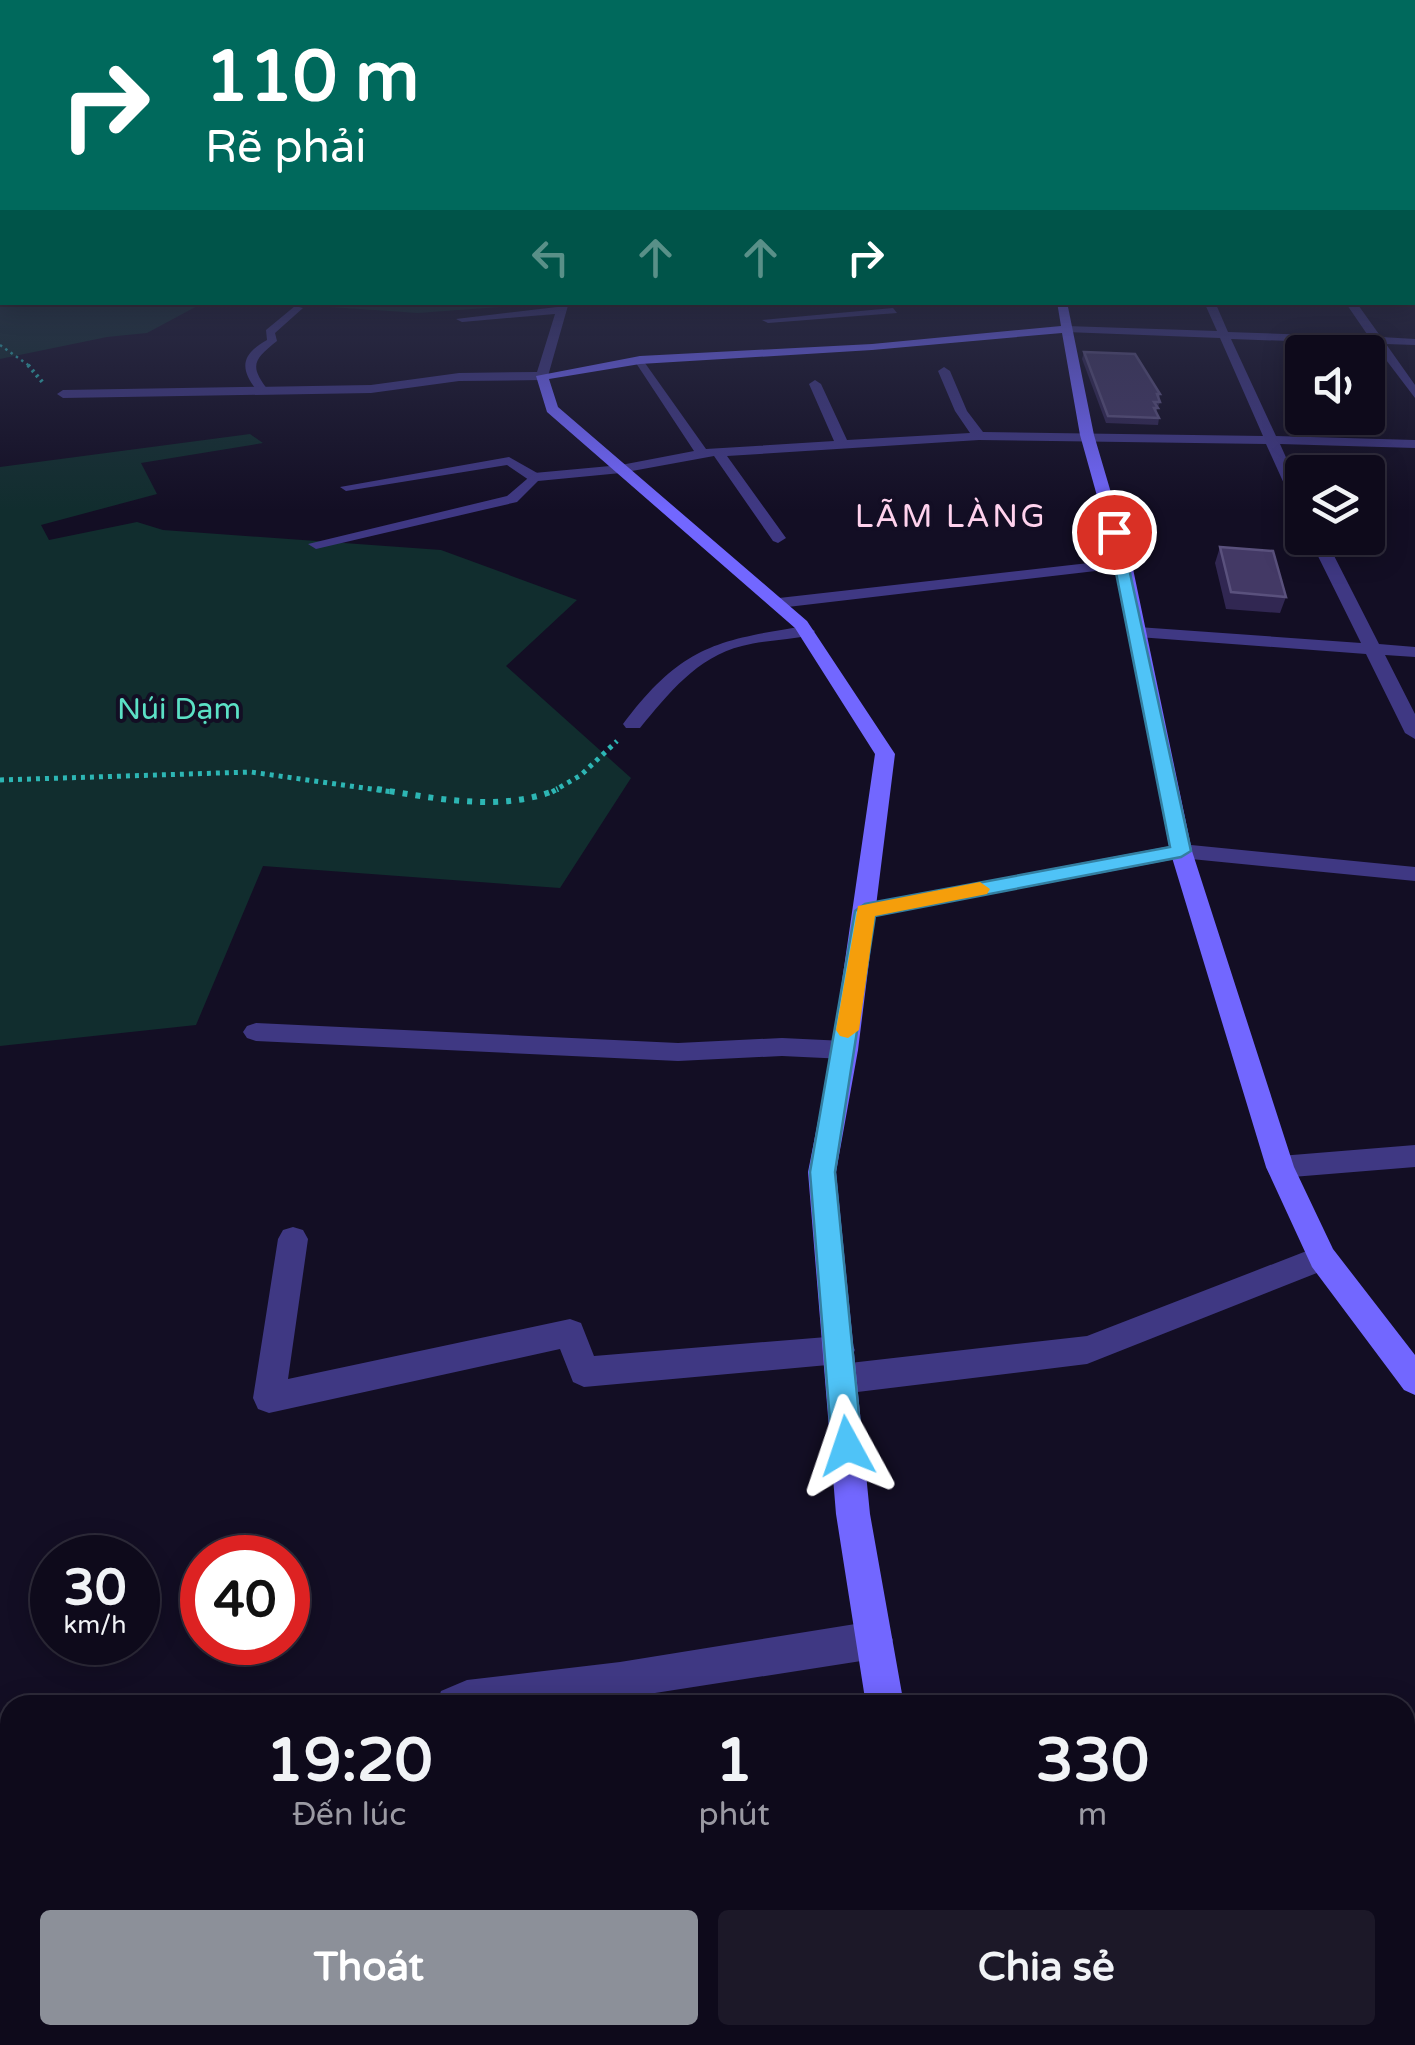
<!DOCTYPE html>
<html lang="vi">
<head>
<meta charset="utf-8">
<style>
  body { margin:0; font-family:"Varela Round",sans-serif; background:#1c1828; color:#f1f3f6; height:100vh; display:flex; flex-direction:column; font-size:38px; white-space:nowrap }
  * { box-sizing:border-box; margin:0 }
  p { font-size:32px; color:#9b9aa3 }
  .icon { flex:none; width:55px; height:55px; fill:none; stroke:currentColor; stroke-width:2; stroke-linecap:round; stroke-linejoin:round }
  .map { position:relative; flex:1; overflow:hidden }
  .sheet { position:absolute; left:0px; top:1695px; width:1415px; height:350px; display:flex; flex-direction:column; background:#0e0a1b; border-radius:30px 30px 0 0; box-shadow:0 5px 25px #0003,0 0 0 2px #2e2b3a }
  .sheet>* { flex:none }
  .banner { position:absolute; left:0px; top:0px; width:1415px; height:305px; box-shadow:0 5px 25px #0003,0 0 0 2px #2e2b3a; background:#00695c; color:#fff; overflow:hidden }
  .buttons { position:absolute; left:1285px; top:335px; display:grid; gap:20px }
  .buttons a { display:grid; place-items:center; width:100px; height:100px; border-radius:10px; background:#0e0a1b; box-shadow:0 5px 25px #0003,0 0 0 2px #2e2b3a; font-size:50px }
  .speed { position:absolute; left:30px; top:1535px; display:flex; gap:20px; font-size:50px; font-weight:700; text-align:center }
  .speed>* { display:grid; place-content:center; width:130px; height:130px; border-radius:50%; background:#0e0a1b; box-shadow:0 5px 25px #0003,0 0 0 2px #2e2b3a; line-height:1 }
  .speed small { font-size:25px; font-weight:400 }
  .speed .limit { border:15px solid #d22; background:#fff; color:#111 }
  .pin { position:absolute; display:grid; place-items:center; width:85px; height:85px; color:#fff; margin:-42px; border:5px solid #fff; border-radius:50%; box-shadow:0 2px 10px #0007 }
  .me { position:absolute; width:110px; margin:-55px; rotate:355deg; stroke-linejoin:round; filter:drop-shadow(0 0 8px #0008) }
  .turn { display:flex; align-items:center; gap:35px; height:210px; padding:0 40px; font-size:45px }
  .turn .icon { width:130px; height:130px; stroke-width:2.5 }
  .turn b { display:block; font-size:70px; line-height:85px }
  .lanes { display:flex; align-items:center; height:95px; padding:0 40px; background:#0003; justify-content:center; gap:50px; direction:ltr }
  .lanes .off { opacity:.35 }
  .eta { display:flex; justify-content:space-evenly; align-items:center; height:170px; text-align:center }
  .eta b { font-size:60px; font-weight:700; line-height:70px }
  .primary-button { display:flex; gap:20px; margin-top:auto; padding:20px 40px }
  .primary-button a { flex:1; height:115px; border-radius:10px; background:#8c9099; color:#fff; font-size:40px; font-weight:700; line-height:115px; text-align:center }
  .primary-button a+a { background:#1c1828; color:#f1f3f6 }
  .map>svg:first-child { display:block }
  .green { fill:#112d2e }
  .lines { fill:none; stroke-linecap:round; stroke-linejoin:round }
  .path-far3 { stroke:#2db6b4; stroke-width:2.5; stroke-dasharray:2.5 4; stroke-linecap:butt }
  .path-far2 { stroke:#2db6b4; stroke-width:4; stroke-dasharray:2.5 4; stroke-linecap:butt }
  .path-far1 { stroke:#2db6b4; stroke-width:5; stroke-dasharray:4 5; stroke-linecap:butt }
  .path { stroke:#2db6b4; stroke-width:6; stroke-dasharray:5 8; stroke-linecap:butt }
  .lane { fill:#3f3883; fill-rule:evenodd }
  .street { fill:#3f3883; fill-rule:evenodd }
  .secondary { fill:#7267ff; fill-rule:evenodd }
  .wall { fill:#312752 }
  .building { fill:#433965; stroke:#5a517d; stroke-width:2.5 }
  .route { fill:#4fc3f7; stroke:#337fa1; stroke-width:2.5 }
  .slow { fill:#f59e0b }
  .labels { text-anchor:middle; stroke-width:8; stroke-linejoin:round; paint-order:stroke }
  .far-park-label { font-size:30px; fill:#5be0c5; stroke:#130e24 }
  .far-quarter-label { font-size:32px; letter-spacing:2.5px; fill:#ffd2ed; stroke:#130e24 }
</style>
</head>
<body>
<div class="map">
<svg width="1415" height="2045" viewBox="0 0 1415 2045">
  <rect width="100%" height="100%" fill="#130e24"/>
  <!-- green -->
  <g class="green">
    <path d="M0 225 2 302 554 303 418 313 300 305 201 304 147 333 107 337 0 359Z"/>
    <path d="M250 434 263 443 141 463 157 494 41 525 49 540 137 522 163 530 441 550 577 600 506 666 631 778 560 888 263 866 196 1025 0 1046V467Z"/>
  </g>
  <g class="lines">
    <!-- path-far3 -->
    <path class="path-far3" d="M0 345 31 367"/>
    <!-- path-far2 -->
    <path class="path-far2" d="M28 365 44 384"/>
    <!-- path-far1 -->
    <g class="path-far1">
      <path d="M0 780 251 772 393 792"/>
      <path d="M552 792 581 775 617 741"/>
    </g>
    <!-- path -->
    <path class="path" d="M377 789C433 798 503 813 558 789"/>
    <!-- lane -->
    <g class="lane">
      <path d="M295 306 303 308 275 333 277 341C253 360 249 366 269 391L259 393C241 371 238 356 267 340L266 330Z"/>
      <path d="M509 457 539 474V480H529L507 465 346 491 340 487Z"/>
    </g>
    <!-- street -->
    <g class="street">
      <path d="M558 302H569L548 376 542 380 459 381 371 393 63 398 57 394 63 390 371 385 459 373 537 372 555 314 462 322 456 319 557 307Z"/>
      <path d="M1204 302H1215L1228 332 1369 337 1345 302H1356L1381 337 1415 339V345L1386 344 1415 385V398L1374 344 1231 339 1276 436 1415 440V448L1280 444 1302 493V512L1295 508 1266 444 979 440 727 456 786 538 778 543 773 541 714 456 621 473 538 481 517 502 316 549 308 544 507 496 534 473 621 465 694 451 634 360 640 356 706 449 834 441 809 384 815 380 821 384 847 440 970 433 955 411 938 371 944 367 950 371 967 411 983 432 1263 436 1220 338 1066 332 1060 329 1066 326 1217 331Z"/>
      <path d="M893 308 897 313 768 323 762 320Z"/>
      <path d="M1309 538H1325L1379 644 1415 647V657L1385 655 1415 714V739L1405 733 1366 654 1138 637 1129 632 1138 627 1361 643Z"/>
      <path d="M1124 559 1132 564 1130 567 779 608 771 603 779 598Z"/>
      <path d="M806 626 815 631 812 635C789 640 765 640 742 646 697 657 668 694 640 728H626L623 724C681 647 715 640 806 626Z"/>
      <path d="M1181 844 1415 867V881L1181 858 865 918 854 911 865 904Z"/>
      <path d="M256 1023 678 1043 782 1038 845 1041 854 1043 858 1050 854 1057 845 1059 782 1056 678 1061 256 1041 247 1038 243 1032 247 1026Z"/>
      <path d="M1415 1145V1167L1280 1178 1270 1175 1266 1167 1270 1159 1280 1156Z"/>
      <path d="M293 1227 303 1230 308 1239 288 1379 570 1319 581 1323 594 1356 839 1336 850 1340 855 1350 850 1360 839 1364 584 1387 573 1382 560 1349 269 1413 258 1409 253 1398 278 1239 283 1230Z"/>
      <path d="M1322 1245 1332 1249 1337 1258 1332 1267 1087 1364 841 1394 830 1389 825 1379 830 1369 841 1364 1087 1336Z"/>
      <path d="M874 1621 887 1627 893 1640 887 1653 874 1659 578 1705H436L441 1691 467 1680 620 1662Z"/>
      <path d="M10 1859V1901L0 1904V1862Z"/>
    </g>
    <!-- secondary -->
    <g class="secondary">
      <rect x="1412" y="270" width="3" height="6"/>
      <path d="M1412 296 1415 297V304L1410 302Z"/>
      <path d="M1057 302H1067L1094 435 1132 564 1192 851 1294 1167 1333 1249 1415 1355V1395L1404 1390 1312 1267 1266 1167 1170 851 1116 564 1080 435 1062 333 872 350 640 364 549 379 558 407 807 621 895 754 858 1050 836 1172 870 1514 904 1705H866L836 1514 808 1172 832 1050 875 754 795 628 547 412 536 376 640 356 872 344 1061 326Z"/>
      <path d="M939 2035H985L988 2045H942Z"/>
    </g>
  </g>
  <!-- wall -->
  <g class="wall">
    <path d="M1286 339 1302 352V371L1284 346Z"/>
    <path d="M1084 352 1160 394 1159 399 1160 402 1156 412 1159 418 1158 425 1106 423 1082 359Z"/>
    <path d="M1220 547 1286 597 1280 613 1226 609 1215 563Z"/>
  </g>
  <!-- building -->
  <g class="building">
    <path d="M1286 339 1338 341 1348 352H1302V362Z"/>
    <path d="M1084 352 1135 354 1160 394H1157L1160 402H1154L1158 408H1154L1159 418 1108 416Z"/>
    <path d="M1220 547 1273 551 1286 597 1231 592Z"/>
  </g>
  <!-- sky -->
  <linearGradient id="sky" x2="0" y2="1"><stop stop-color="#0a0814"/><stop offset="0.44" stop-color="#333650"/><stop offset="1" stop-color="#333650" stop-opacity="0"/></linearGradient>
  <rect width="1415" height="511" fill="url(#sky)"/>
  <!-- route -->
  <path class="route" d="M1114 528 1121 532 1191 851 1181 857 875 916 835 1172 862 1446 858 1457 847 1461 836 1457 832 1446 810 1172 855 911 865 904 1170 847 1108 532Z"/>
  <!-- slow -->
  <path class="slow" d="M980 882 990 889 987 894 875 916 859 1030 848 1038 840 1036 836 1030 858 906Z"/>
  <g class="labels">
    <!-- far-park labels -->
    <g class="far-park-label">
      <text x="179" y="719">Núi Dạm</text>
    </g>
    <!-- far-quarter labels -->
    <g class="far-quarter-label">
      <text x="951" y="527">LÃM LÀNG</text>
    </g>
  </g>
</svg>
<div class="buttons">
<a><svg class="icon" aria-label="sound" viewBox="0 0 24 24"><path d="M4 9h4l5-4v14l-5-4H4zM17 9q2 3 0 6"/></svg></a>
<a><svg class="icon" aria-label="layers" viewBox="0 0 24 24"><path d="M12 4l9 5-9 5-9-5zM3 14l9 5 9-5"/></svg></a>
</div>
<div class="speed"><div>30<small>km/h</small></div><div class="limit">40</div></div>
<div class="pin" style="left:1114px;top:532px;background:#d93025"><svg class="icon" aria-label="arrive" viewBox="0 0 24 24"><path d="M6 21V4h12l-3 4 3 4H6"/></svg></div>
<svg class="me" style="left:847px;top:1446px" viewBox="-20 -20 40 40"><path d="M0-17L14 15 0 8-14 15z" fill="#4fc3f7" stroke="#fff" stroke-width="4"/></svg>
<div class="banner">
<div class="turn"><svg class="icon" aria-label="right" viewBox="0 0 24 24"><path d="M7 20v-9h11M14 6l5 5-5 5"/></svg><div><b>110 m</b>Rẽ phải</div></div>
<div class="lanes"><svg class="icon off" aria-label="left" viewBox="0 0 24 24"><path d="M17 20v-9H6M10 6l-5 5 5 5"/></svg><svg class="icon off" aria-label="ahead" viewBox="0 0 24 24"><path d="M12 20V5M6 11l6-6 6 6"/></svg><svg class="icon off" aria-label="ahead" viewBox="0 0 24 24"><path d="M12 20V5M6 11l6-6 6 6"/></svg><svg class="icon" aria-label="right" viewBox="0 0 24 24"><path d="M7 20v-9h11M14 6l5 5-5 5"/></svg></div>
</div>
<section class="sheet">
<div class="eta">
<div><b>19:20</b><p>Đến lúc</p></div>
<div><b>1</b><p>phút</p></div>
<div><b>330</b><p>m</p></div>
</div>
<div class="primary-button"><a>Thoát</a><a>Chia sẻ</a></div>
</section>
</div>
</body>
</html>
